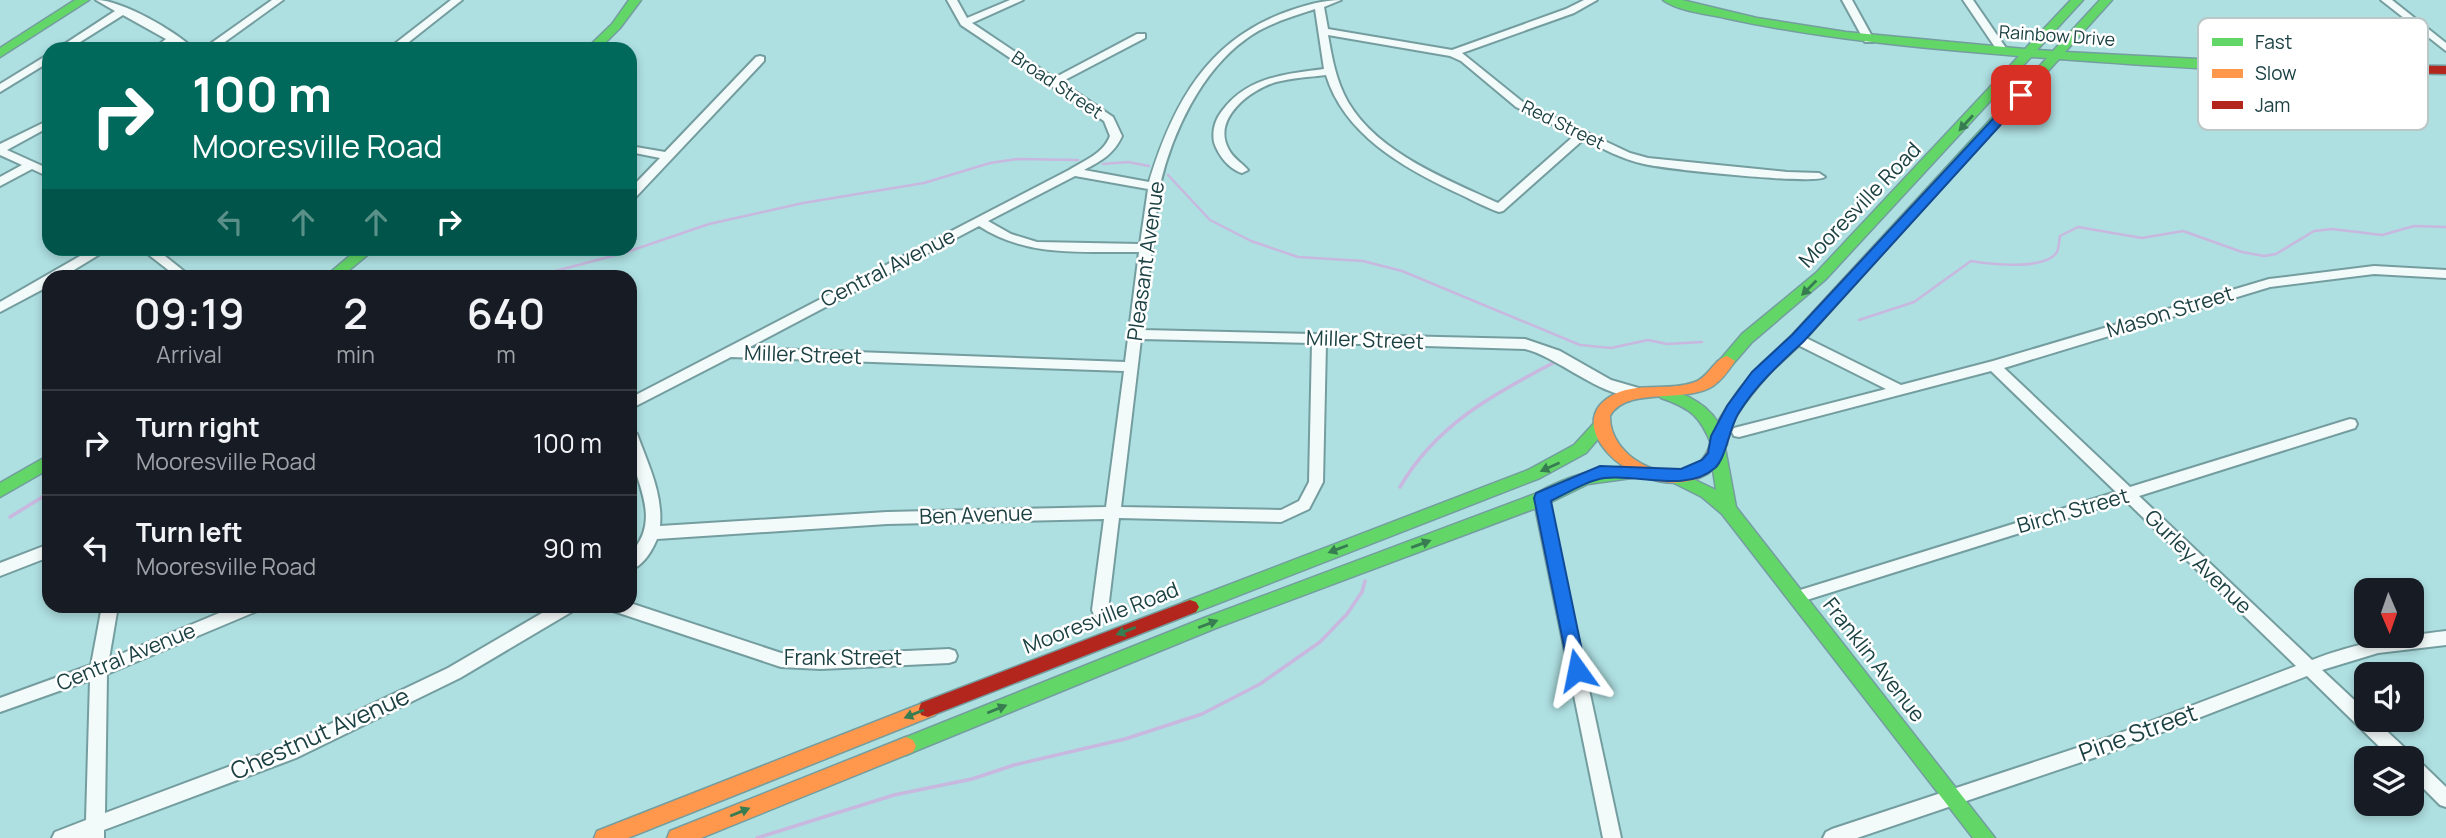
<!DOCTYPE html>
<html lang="en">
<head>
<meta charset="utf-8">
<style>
  body { margin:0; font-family:Manrope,sans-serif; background:#242831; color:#f1f3f6; height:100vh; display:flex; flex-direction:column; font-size:26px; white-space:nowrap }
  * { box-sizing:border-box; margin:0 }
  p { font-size:23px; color:#9ea1a6 }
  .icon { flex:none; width:38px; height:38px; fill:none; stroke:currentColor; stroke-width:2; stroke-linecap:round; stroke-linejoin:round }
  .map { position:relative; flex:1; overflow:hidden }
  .drawer { position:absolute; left:42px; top:270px; width:595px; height:343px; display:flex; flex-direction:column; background:#171b24; border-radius:21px; box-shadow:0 4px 10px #0003 }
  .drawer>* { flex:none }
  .banner { position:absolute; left:42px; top:42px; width:595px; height:214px; border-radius:21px; box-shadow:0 4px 10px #0003; background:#00695c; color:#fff; overflow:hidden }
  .needle { width:46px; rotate:178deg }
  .buttons { position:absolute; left:2354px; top:578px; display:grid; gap:14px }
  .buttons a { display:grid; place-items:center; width:70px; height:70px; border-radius:14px; background:#171b24; box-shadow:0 4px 10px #0003; font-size:35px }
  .pin { position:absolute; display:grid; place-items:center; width:60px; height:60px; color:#fff; margin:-30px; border-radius:14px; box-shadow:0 4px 10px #0006 }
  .me { position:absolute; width:77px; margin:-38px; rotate:348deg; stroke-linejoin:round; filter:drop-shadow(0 0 5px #0008) }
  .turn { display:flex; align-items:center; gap:24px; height:147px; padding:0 35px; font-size:32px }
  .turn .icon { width:91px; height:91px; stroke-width:2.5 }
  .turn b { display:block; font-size:49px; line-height:60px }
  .lanes { display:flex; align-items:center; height:66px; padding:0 35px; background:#0003; justify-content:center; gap:35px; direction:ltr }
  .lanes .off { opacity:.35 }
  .eta { display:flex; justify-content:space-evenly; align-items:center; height:119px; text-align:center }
  .eta b { font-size:42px; font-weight:600; line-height:49px }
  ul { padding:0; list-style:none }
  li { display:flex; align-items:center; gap:21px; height:105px; padding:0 35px; border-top:2px solid #363941 }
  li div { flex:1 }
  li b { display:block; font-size:26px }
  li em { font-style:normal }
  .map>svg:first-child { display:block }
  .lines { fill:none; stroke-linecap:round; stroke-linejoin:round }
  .stream-far1 { stroke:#c8b8df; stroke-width:2.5 }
  .stream { stroke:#c8b8df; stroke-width:3.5 }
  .street-casing { stroke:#749d9f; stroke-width:4 }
  .fast-casing { stroke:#749d9f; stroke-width:3 }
  .slow-casing { stroke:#749d9f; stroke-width:3 }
  .jam-casing { stroke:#749d9f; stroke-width:3 }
  .street { fill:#f3fafa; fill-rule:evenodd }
  .fast { fill:#63d668; fill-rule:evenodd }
  .slow { fill:#ff974d; fill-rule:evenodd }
  .jam { fill:#b3261e; fill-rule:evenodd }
  .oneway { fill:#387d52 }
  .route { fill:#1a73e8; stroke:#114b97; stroke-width:2 }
  .labels { text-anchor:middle; stroke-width:5; stroke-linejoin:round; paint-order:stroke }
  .far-street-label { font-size:18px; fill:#1b4143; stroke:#fff }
  .street-label { font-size:21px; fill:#1b4143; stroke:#fff }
  .near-street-label { font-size:24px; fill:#1b4143; stroke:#fff }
  .key { fill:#fff; stroke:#bbc6c7; stroke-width:2 }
  .key-label { font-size:19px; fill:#1b4143 }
</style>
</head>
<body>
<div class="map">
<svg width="2446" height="838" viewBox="0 0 2446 838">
  <rect width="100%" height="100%" fill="#aedfe1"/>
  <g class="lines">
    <!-- stream-far1 -->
    <g class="stream-far1">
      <path d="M1103 164 1128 162 1149 166"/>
      <path d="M1168 175 1210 220 1251 241 1298 257 1363 261 1402 271 1580 345 1611 348 1648 340 1667 344 1702 342"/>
      <path d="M536 276 624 253 709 224 803 203 924 183 990 163 1017 159 1078 160"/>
      <path d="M1859 320 1914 302 1971 261C1989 264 2045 271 2057 252 2059 248 2059 241 2060 236L2078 227 2142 238 2183 231 2242 252 2264 256 2276 254 2314 231 2332 229 2382 235 2414 226 2446 227"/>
    </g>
    <!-- stream -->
    <g class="stream">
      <path d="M1400 487C1436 425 1493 394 1555 362"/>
      <path d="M10 517 49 493"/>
      <path d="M757 838 894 795 972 779 1014 765 1125 739 1202 714 1260 684 1320 642 1347 614 1362 592 1365 581"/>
    </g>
    <!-- street casing -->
    <g class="street-casing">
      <g id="street">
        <path d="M96 0C122 0 175 31 194 49H182L173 43 165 49H153L166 39 123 15 69 49H57L115 11Z"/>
        <path d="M272 0H283L215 49H203Z"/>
        <path d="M451 0H462L400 49H388Z"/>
        <path d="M947 0H957L967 18 1010 0H1023L972 23 1054 78 1137 34H1145V38L1061 82 1113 117 1122 136C1114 154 1101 161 1084 170L1149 182C1173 103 1208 39 1289 11 1306 5 1323 0 1341 0L1324 7 1328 29 1452 50 1566 9 1584 0H1597L1574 13 1462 53 1524 103 1630 153 1648 158 1787 172 1819 173 1825 177C1814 185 1665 169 1644 164 1622 159 1603 149 1584 139L1503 211 1499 212C1484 207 1469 198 1455 192 1402 167 1344 134 1326 75 1309 77 1292 78 1276 82 1250 90 1211 119 1229 150 1233 158 1242 163 1248 170L1242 173C1229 169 1218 155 1214 142 1212 131 1215 120 1222 111 1247 77 1285 74 1324 69L1315 9C1291 17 1266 24 1246 39 1201 71 1172 133 1160 185 1157 201 1156 218 1154 233 1150 265 1146 298 1142 330L1525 339 1560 351 1611 380 1642 389 1644 392 1642 395C1609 404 1559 357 1525 349L1326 343 1323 482 1309 509 1281 522 1119 518 1108 610 1106 615 1100 617 1094 615 1092 610 1104 519 887 524 657 539C652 551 643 566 630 570V554C660 522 640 491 631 456 629 448 630 438 630 429L637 434C648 464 663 494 660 526L887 512 1106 507 1124 371 731 357 630 409V398L1069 170C1085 160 1103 154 1110 136L1104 121 961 25ZM1328 35 1450 56 1461 61 1516 107 1575 135 1498 203C1446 179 1378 153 1348 102 1336 81 1332 58 1328 35ZM1075 176 1148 189 1140 244 1037 242 1011 234 988 221ZM979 226C1028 258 1083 251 1139 252L1125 362 748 348ZM1141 339 1312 343 1309 482 1299 501 1281 510 1121 507Z"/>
        <path d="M1842 0H1852L1874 40 1873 42H1865Z"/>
        <path d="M1963 0H1973L2008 51 2007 53H1999Z"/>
        <path d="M2381 0H2392L2446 43V51Z"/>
        <path d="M49 54V62L0 92V84Z"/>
        <path d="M760 56 764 57V61L634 199 630 200V189L660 158 630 152V146L665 152 756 57Z"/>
        <path d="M49 120V127L7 150 49 169V177L32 169 0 186V177L22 165 0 155V144Z"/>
        <path d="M94 248H110L64 276H49V286L0 312V302Z"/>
        <path d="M140 248H155L190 276H176Z"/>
        <path d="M2374 266 2446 270V278L2374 274 2270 287 2004 368 2130 487 2350 419 2355 420 2357 424 2355 428 2139 496 2312 660C2358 642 2397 637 2446 631V645L2378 653 2322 670 2366 711V719H2374L2409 752 2412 758 2418 760 2446 787V807L2440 805 2412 777V758H2391L2307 676 2108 753 1857 838H1823L1826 832 1832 829 2107 738 2296 666 2125 500 1797 603 1791 602 1789 597 1791 592 1797 591 2116 492 1991 371 1739 437 1734 436 1732 432 1734 428 1886 389 1792 342 1790 339 1792 336H1802L1901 385 1993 361 2269 279Z"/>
        <path d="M1541 493 1546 495 1548 499 1621 838H1603L1534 499 1536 495Z"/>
        <path d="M49 544V557L0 576V563Z"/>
        <path d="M630 603 781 653 821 655 949 649 955 651 957 656 955 661 949 663 821 669 781 667 613 611 611 606H630Z"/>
        <path d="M102 606H118L109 659 236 606H259L257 611 107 674 105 813 284 746 448 668 554 606H575L573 611 460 678 296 758 104 830V838H52L55 832 86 820 90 680 0 712V698L91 665Z"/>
      </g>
    </g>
    <!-- fast casing -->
    <g class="fast-casing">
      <g id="fast">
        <path d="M75 0H89L0 57V48Z"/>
        <path d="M629 0H641L620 28 599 49H586L612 24Z"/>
        <path d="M1663 0H1682L1757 18 1846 32 2025 49 2071 0H2083L2037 50 2053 51 2100 0H2112L2065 52 2295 64 2301 68C2289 77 2090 61 2059 59L1802 343 1772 371 1767 372 1759 367 1762 363 1792 335 2047 58 2031 57 1826 279 1752 342 1732 365 1727 366 1719 361 1742 334 1816 273 2019 56C1920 48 1822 39 1725 18 1707 14 1678 11 1663 0Z"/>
        <path d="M359 248H376L342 276H326Z"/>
        <path d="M1666 388C1697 398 1719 412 1727 444L1725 448 1736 507 1995 838H1973L1722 514 1702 497 1668 480 1666 476 1668 472 1674 470 1716 490 1710 450 1712 446C1701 417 1691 408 1661 398L1658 394Z"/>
        <path d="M1602 419 1610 425 1586 453 1540 478 1196 612 1190 614 1184 612 1181 607 1184 602 1528 470 1574 445 1596 421Z"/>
        <path d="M49 455V469L0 497V483Z"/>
        <path d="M1640 466 1646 468 1648 472 1646 476 1588 484 1547 504 1216 628 913 752 906 755 899 752 896 746 899 740 1204 618 1535 494C1568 475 1602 466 1640 466Z"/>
      </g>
    </g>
    <!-- slow casing -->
    <g class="slow-casing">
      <g id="slow">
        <path d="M1727 356 1735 361C1729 370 1722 380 1713 386 1685 404 1626 386 1610 416 1609 456 1665 487 1698 463 1711 454 1712 433 1719 420 1731 399 1745 380 1762 363H1772L1775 367 1772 371C1759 385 1746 400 1736 417 1727 435 1726 462 1707 474 1648 509 1555 429 1611 396 1637 381 1668 392 1695 382 1709 377 1714 359 1727 356Z"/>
        <path d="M928 701 935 703 937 709 935 715 628 838H594L597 831Z"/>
        <path d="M906 737 913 740 916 746 913 752 701 838H667L670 831Z"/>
      </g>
    </g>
    <!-- jam casing -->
    <g class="jam-casing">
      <g id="jam">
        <path d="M2295 64 2446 66V74L2291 71V65Z"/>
        <path d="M1190 600 1196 602 1199 607 1196 612 928 717 921 715 919 709 921 703Z"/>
      </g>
    </g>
    <!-- street -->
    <use href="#street" class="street"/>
    <!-- fast -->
    <use href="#fast" class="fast"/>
    <!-- slow -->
    <use href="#slow" class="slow"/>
    <!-- jam -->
    <use href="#jam" class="jam"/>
  </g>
  <!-- one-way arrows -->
  <defs><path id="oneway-solid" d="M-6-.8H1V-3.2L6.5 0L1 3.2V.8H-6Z" transform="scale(1.75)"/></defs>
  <g class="oneway">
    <use href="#oneway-solid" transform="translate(1966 123) rotate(132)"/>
    <use href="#oneway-solid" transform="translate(1809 288) rotate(135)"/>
    <use href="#oneway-solid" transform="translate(1550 467) rotate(156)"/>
    <use href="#oneway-solid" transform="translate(1421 544) rotate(-20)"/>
    <use href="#oneway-solid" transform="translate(1338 549) rotate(159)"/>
    <use href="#oneway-solid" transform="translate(1208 624) rotate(-21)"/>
    <use href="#oneway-solid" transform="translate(1126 631) rotate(159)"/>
    <use href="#oneway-solid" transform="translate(997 709) rotate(-22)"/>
    <use href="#oneway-solid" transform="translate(914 714) rotate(158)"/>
    <use href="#oneway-solid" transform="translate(740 812) rotate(-22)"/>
  </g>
  <!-- route -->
  <path class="route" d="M2021 92 2025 93V98L1803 342C1779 364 1755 386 1738 414 1729 429 1726 458 1715 468 1686 493 1640 474 1605 478 1588 480 1567 493 1551 501L1586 670 1584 676 1577 678 1570 676 1534 498 1536 493 1600 466 1681 469 1702 460 1708 453 1711 436 1727 406 1752 372 1792 335 2017 93Z"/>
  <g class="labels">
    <!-- far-street labels -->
    <g class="far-street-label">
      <text transform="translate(2057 36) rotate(4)" y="6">Rainbow Drive</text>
      <text transform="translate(1057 85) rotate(34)" y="6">Broad Street</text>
      <text transform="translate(1563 125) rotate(26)" y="6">Red Street</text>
    </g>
    <!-- street labels -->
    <g class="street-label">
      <text transform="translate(1860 205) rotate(-46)" y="7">Mooresville Road</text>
      <text transform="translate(1146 261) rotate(-82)" y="7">Pleasant Avenue</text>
      <text transform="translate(888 268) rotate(-27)" y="7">Central Avenue</text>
      <text transform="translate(2170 312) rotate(-17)" y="7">Mason Street</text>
      <text transform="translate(1365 340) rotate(2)" y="7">Miller Street</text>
      <text transform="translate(803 355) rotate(2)" y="7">Miller Street</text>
      <text transform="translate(2073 511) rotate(-16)" y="7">Birch Street</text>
      <text transform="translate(976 515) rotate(-2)" y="7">Ben Avenue</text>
      <text transform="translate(2198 562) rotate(44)" y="7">Gurley Avenue</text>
      <text transform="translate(1101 618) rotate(-21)" y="7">Mooresville Road</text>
      <text transform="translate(126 657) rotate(-22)" y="7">Central Avenue</text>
      <text x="843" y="665">Frank Street</text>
      <text transform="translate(1874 660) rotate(52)" y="7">Franklin Avenue</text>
    </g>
    <!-- near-street labels -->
    <g class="near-street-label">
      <text transform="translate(2138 733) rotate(-20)" y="8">Pine Street</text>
      <text transform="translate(320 734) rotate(-24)" y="8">Chestnut Avenue</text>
    </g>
  </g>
  <!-- legend -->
  <rect x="2198" y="18" width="230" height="112" rx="10" class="key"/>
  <rect x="2212" y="38" width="31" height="8" fill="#63d668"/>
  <rect x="2212" y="69" width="31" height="9" fill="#ff974d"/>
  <rect x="2212" y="101" width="31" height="8" fill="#b3261e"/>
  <g class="key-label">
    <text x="2255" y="49">Fast</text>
    <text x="2255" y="80">Slow</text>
    <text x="2255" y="112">Jam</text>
  </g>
</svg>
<div class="buttons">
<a><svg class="needle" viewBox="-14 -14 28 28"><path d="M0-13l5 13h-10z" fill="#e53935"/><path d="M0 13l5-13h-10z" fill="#9ea1a6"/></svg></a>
<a><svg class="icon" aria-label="sound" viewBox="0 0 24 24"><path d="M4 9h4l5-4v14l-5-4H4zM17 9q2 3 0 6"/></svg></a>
<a><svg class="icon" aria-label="layers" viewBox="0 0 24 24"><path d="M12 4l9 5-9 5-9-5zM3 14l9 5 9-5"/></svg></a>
</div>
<div class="pin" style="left:2021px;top:95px;background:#d93025"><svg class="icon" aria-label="arrive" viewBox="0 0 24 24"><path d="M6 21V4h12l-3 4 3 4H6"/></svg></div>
<svg class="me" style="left:1577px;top:670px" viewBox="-20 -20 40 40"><path d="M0-17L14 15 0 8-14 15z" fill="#1a73e8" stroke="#fff" stroke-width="4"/></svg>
<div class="banner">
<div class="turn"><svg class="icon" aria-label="right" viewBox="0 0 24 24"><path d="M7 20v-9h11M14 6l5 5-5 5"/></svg><div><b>100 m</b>Mooresville Road</div></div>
<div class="lanes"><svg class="icon off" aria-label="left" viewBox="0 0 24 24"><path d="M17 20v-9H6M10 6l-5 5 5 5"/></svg><svg class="icon off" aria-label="ahead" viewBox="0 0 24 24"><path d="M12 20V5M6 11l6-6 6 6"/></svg><svg class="icon off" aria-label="ahead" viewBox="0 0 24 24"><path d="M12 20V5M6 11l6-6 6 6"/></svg><svg class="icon" aria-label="right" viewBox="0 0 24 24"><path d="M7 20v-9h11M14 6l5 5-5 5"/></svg></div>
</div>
<section class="drawer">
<div class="eta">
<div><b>09:19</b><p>Arrival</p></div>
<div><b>2</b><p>min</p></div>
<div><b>640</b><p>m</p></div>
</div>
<ul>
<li><svg class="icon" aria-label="right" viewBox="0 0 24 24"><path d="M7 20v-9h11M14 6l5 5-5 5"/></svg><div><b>Turn right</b><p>Mooresville Road</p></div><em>100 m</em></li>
<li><svg class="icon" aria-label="left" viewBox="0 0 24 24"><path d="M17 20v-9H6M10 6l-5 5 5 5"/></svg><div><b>Turn left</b><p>Mooresville Road</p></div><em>90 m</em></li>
</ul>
</section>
</div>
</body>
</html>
